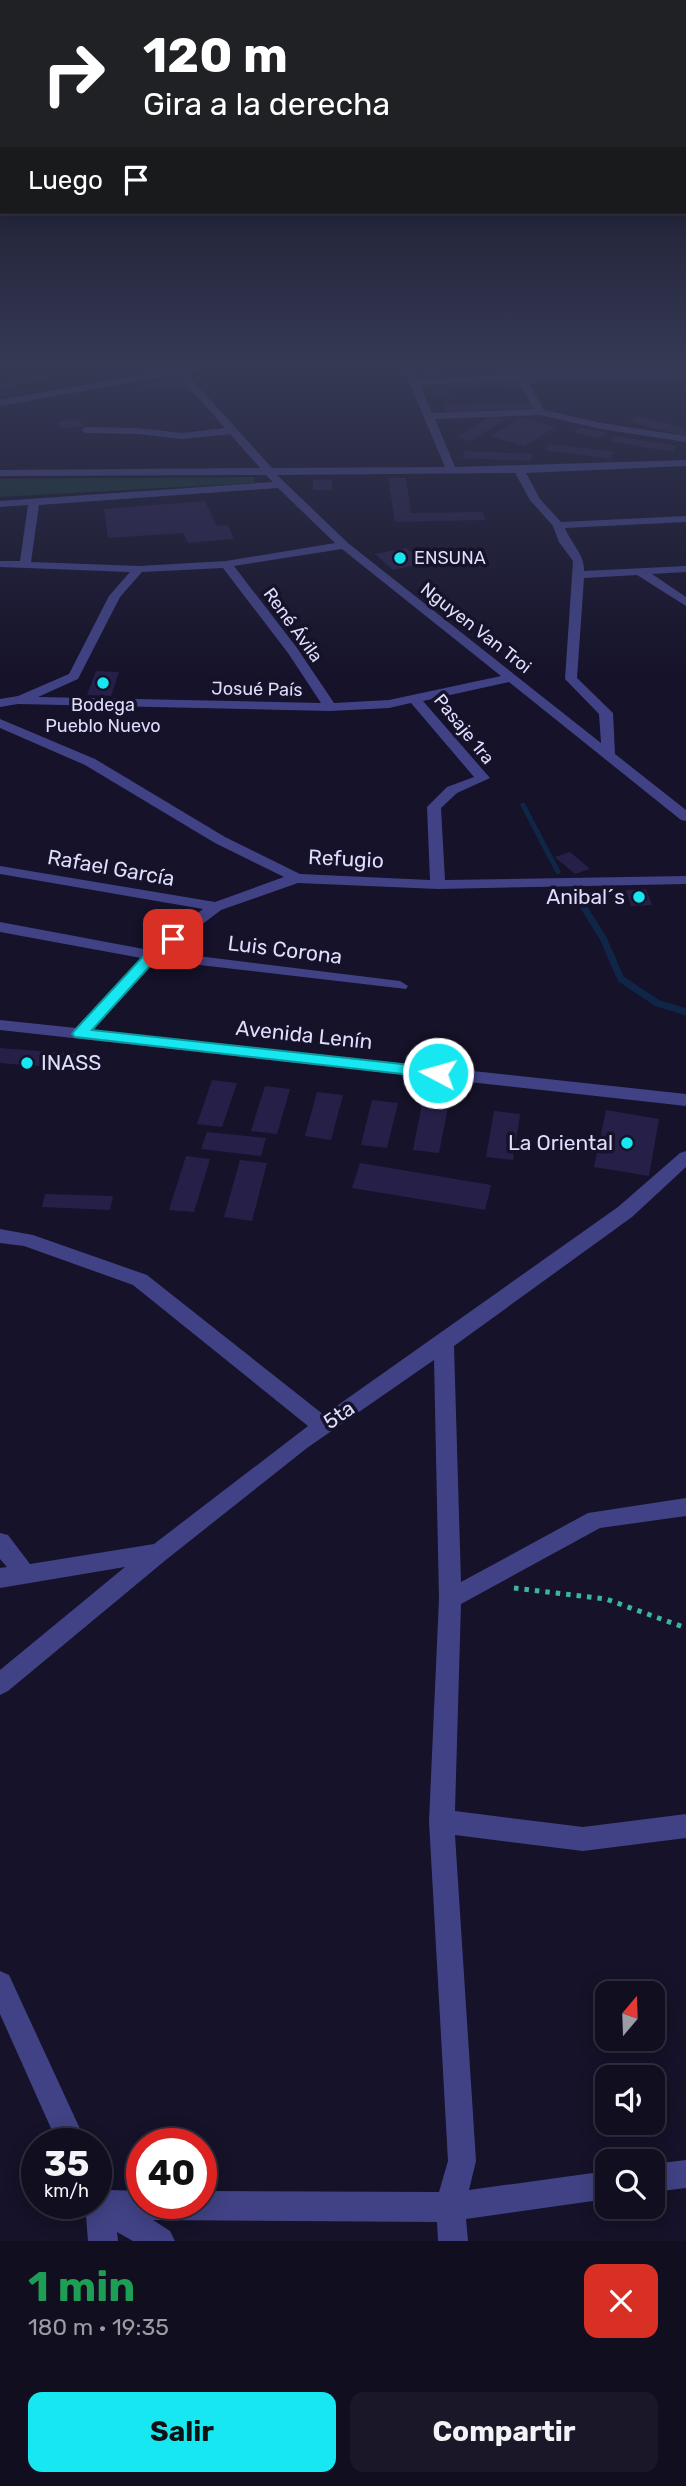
<!DOCTYPE html>
<html lang="es">
<head>
<meta charset="utf-8">
<style>
  body { margin:0; font-family:Rubik,sans-serif; background:#191728; color:#f1f3f6; height:100vh; display:flex; flex-direction:column; font-size:26px; white-space:nowrap }
  * { box-sizing:border-box; margin:0 }
  p { font-size:23px; color:#9c9ca4 }
  .icon { flex:none; width:38px; height:38px; fill:none; stroke:currentColor; stroke-width:2; stroke-linecap:round; stroke-linejoin:round }
  .map { position:relative; height:2241px; overflow:hidden }
  .side { display:flex; flex-direction:column; background:#100e1f; flex:1 }
  .side>* { flex:none }
  .hud { position:absolute; left:0px; top:0px; width:686px; height:214px; box-shadow:0 4px 18px #0003,0 0 0 2px #302e3d; background:#202124; color:#fff; overflow:hidden }
  .needle { width:46px; rotate:19deg }
  .fabs { position:absolute; left:595px; top:1981px; display:grid; gap:14px }
  .fabs a { display:grid; place-items:center; width:70px; height:70px; border-radius:14px; background:#100e1f; box-shadow:0 4px 18px #0003,0 0 0 2px #302e3d; font-size:35px }
  .speed { position:absolute; left:21px; top:2128px; display:flex; gap:14px; font-size:35px; font-weight:700; text-align:center }
  .speed>* { display:grid; place-content:center; width:91px; height:91px; border-radius:50%; background:#100e1f; box-shadow:0 4px 18px #0003,0 0 0 2px #302e3d; line-height:1 }
  .speed small { font-size:18px; font-weight:400 }
  .speed .limit { border:10px solid #d22; background:#fff; color:#111 }
  .pin { position:absolute; display:grid; place-items:center; width:60px; height:60px; color:#fff; margin:-30px; border-radius:14px; box-shadow:0 4px 10px #0006 }
  .me { position:absolute; width:77px; margin:-38px; rotate:276deg; stroke-linejoin:round; filter:drop-shadow(0 0 5px #0008) }
  .turn { display:flex; align-items:center; gap:24px; height:147px; padding:0 28px; font-size:32px }
  .turn .icon { width:91px; height:91px; stroke-width:2.5 }
  .turn b { display:block; font-size:49px; line-height:60px }
  .then { display:flex; align-items:center; height:66px; padding:0 28px; background:#0003; gap:14px; font-size:26px }
  .round { display:grid; place-items:center; flex:none; width:74px; height:74px; border-radius:14px; background:#191728 }
  .headline { display:flex; align-items:center; justify-content:space-between; height:119px; padding:0 28px }
  h1 { font-size:42px; font-weight:700; line-height:52px; color:#1e9e55 }
  .primary-button { display:flex; gap:14px; margin-top:auto; padding:14px 28px }
  .primary-button a { flex:1; height:80px; border-radius:14px; background:#16e7f0; color:#111; font-size:28px; font-weight:700; line-height:80px; text-align:center }
  .primary-button a+a { background:#191728; color:#f1f3f6 }
  .map>svg:first-child { display:block }
  .green { fill:#163330 }
  .lines { fill:none; stroke-linecap:round; stroke-linejoin:round }
  .stream-far2 { stroke:#0f2646; stroke-width:4.5 }
  .stream-far1 { stroke:#0f2646; stroke-width:5 }
  .stream { stroke:#0f2646; stroke-width:7 }
  .building { fill:#262049 }
  .path { stroke:#39b5a6; stroke-width:5; stroke-dasharray:4.5 6; stroke-linecap:butt }
  .minor { fill:#414285; fill-rule:evenodd }
  .route { fill:#16e7f0; stroke:#0e969c; stroke-width:2 }
  .poi-dot { fill:#16e7f0; stroke:#151229; stroke-width:2.5 }
  .labels { text-anchor:middle; stroke-width:7; stroke-linejoin:round; paint-order:stroke }
  .far-poi-label { font-size:18px; fill:#dfddfd; stroke:#151229; text-anchor:start }
  .far-street-label { font-size:18px; fill:#dfddfd; stroke:#151229 }
  .street-label { font-size:21px; fill:#dfddfd; stroke:#151229 }
  .poi-label { font-size:21px; fill:#dfddfd; stroke:#151229; text-anchor:end }
</style>
</head>
<body>
<div class="map">
<svg width="686" height="2241" viewBox="0 0 686 2241">
  <rect width="100%" height="100%" fill="#151229"/>
  <!-- green -->
  <path class="green" d="M254 477 255 483 0 497V479Z"/>
  <g class="lines">
    <!-- stream-far2 -->
    <path class="stream-far2" d="M0 386 42 378 76 365"/>
    <!-- stream-far1 -->
    <path class="stream-far1" d="M523 805 558 872"/>
    <!-- stream -->
    <path class="stream" d="M573 890 603 938 621 979 657 1003 686 1012"/>
  </g>
  <!-- building -->
  <g class="building">
    <path d="M420 368H437L442 378H425Z"/>
    <path d="M177 378 189 387 175 390 169 386 140 391 134 386Z"/>
    <path d="M518 378 522 387H509L508 385 446 387 454 398H439L432 382Z"/>
    <path d="M530 402 534 408 445 412 442 404Z"/>
    <path d="M491 416 505 419 471 441 457 437Z"/>
    <path d="M637 416 686 428V436L629 422Z"/>
    <path d="M521 418 556 427 524 446 490 436Z"/>
    <path d="M79 419 84 426 62 429 57 422Z"/>
    <path d="M579 427 606 433 600 438 573 432Z"/>
    <path d="M615 436 677 446 672 452 610 441Z"/>
    <path d="M549 444 614 452 610 459 545 450Z"/>
    <path d="M464 451 532 454 531 461 463 458Z"/>
    <path d="M388 478H406L411 513 483 512 485 520 395 522Z"/>
    <path d="M332 479V490H313V480Z"/>
    <path d="M205 501 217 526 228 525 234 539 188 543 183 533 108 538 104 509Z"/>
    <path d="M406 548 424 563 393 570 375 554Z"/>
    <path d="M96 671 119 672 111 696 87 695Z"/>
    <path d="M570 852 590 869 575 874 555 857Z"/>
    <path d="M646 889 652 905 631 906 626 890Z"/>
    <path d="M0 1048 93 1055 87 1070 0 1063Z"/>
    <path d="M212 1080 237 1083 222 1127 197 1124Z"/>
    <path d="M265 1086 290 1089 277 1134 251 1131Z"/>
    <path d="M317 1092 343 1095 331 1140 305 1136Z"/>
    <path d="M372 1100 398 1103 387 1148 361 1145Z"/>
    <path d="M422 1104 448 1107 439 1153 413 1150Z"/>
    <path d="M606 1110 659 1119 649 1176 594 1167Z"/>
    <path d="M494 1111 520 1114 513 1160 486 1157Z"/>
    <path d="M207 1132 266 1138 261 1156 201 1149Z"/>
    <path d="M186 1156 210 1159 194 1212 169 1210Z"/>
    <path d="M240 1160 267 1163 252 1221 224 1217Z"/>
    <path d="M360 1163 491 1185 485 1210 352 1188Z"/>
    <path d="M45 1194 113 1196 110 1210 42 1207Z"/>
  </g>
  <g class="lines">
    <!-- path -->
    <path class="path" d="M514 1588 606 1599 686 1628"/>
    <!-- minor -->
    <g class="minor">
      <path d="M162 365 180 368 218 365 186 373 272 468 445 467 402 365H412L418 379 516 374H686V380H541L529 384 544 410 601 423 686 436V442L601 429 540 415 435 419 455 467 686 460V466L526 473 540 499 561 522 686 516V522L565 528C571 543 585 555 584 571L686 566V572L652 574 686 597V606L637 575 584 578 577 678 613 713 615 754 686 810V821L681 820 509 682 423 701 490 778 457 793 441 808 445 880 686 876V884L438 889 298 883 221 910 166 952 400 981 408 986 406 989 156 960 93 1030 686 1094V1106L0 1030V1020L76 1028 141 958 0 932V922L149 950 203 909 0 874V866L215 902 284 877 215 843 85 765 0 728V719L95 759 225 837 300 874 430 880 427 807 447 787 474 777 411 703 389 708 330 711 18 704 0 707V699L18 696 69 674 109 596 130 572 0 567V561H20L28 505 0 507V501L273 482 266 475 0 476V470L260 468 230 434 182 439 137 434 86 433 81 430 86 427 137 428 182 433 225 428 177 374 0 406V400L169 370ZM524 380 519 383 534 409 432 413 420 385ZM515 473 530 500 553 526 559 542 573 561 565 679 599 714 601 743 348 543 277 475ZM278 488 335 543 226 561 139 566 31 562 39 505ZM342 549 501 676 389 700 334 703 297 648 234 566ZM223 568 288 653 321 703 38 697 78 679 120 597 142 572Z"/>
      <path d="M686 1151V1167L632 1217 454 1346 461 1582 588 1513 686 1498V1516L600 1528 461 1604 455 1811 583 1827 686 1814V1838L583 1851 455 1835 476 2161 469 2190 607 2171V2199L466 2219 468 2241H438L437 2222 153 2220 170 2231 175 2241H133L117 2232 118 2241H88L85 2203H96L97 2181 107 2186 109 2190 142 2191V2203H201V2191L439 2192 448 2161 429 1821 439 1599 434 1360 307 1448 167 1559 8 1691 0 1695V1670L125 1567 0 1588V1568L7 1567 0 1559V1533L8 1535 30 1564 154 1544 308 1426 133 1285 24 1246 0 1243V1229L33 1235 147 1275 324 1415 618 1207 680 1153Z"/>
      <path d="M0 1971 9 1975 87 2144H58L0 2014Z"/>
      <path d="M686 2160V2188L653 2192V2164Z"/>
    </g>
  </g>
  <!-- sky -->
  <linearGradient id="sky" x2="0" y2="1"><stop stop-color="#0c0a17"/><stop offset="0.54" stop-color="#353954"/><stop offset="1" stop-color="#353954" stop-opacity="0"/></linearGradient>
  <rect width="686" height="679" fill="url(#sky)"/>
  <!-- route -->
  <path class="route" d="M173 935 178 936V942L157 958 92 1030 438 1068 446 1073 438 1078 75 1037 72 1034 75 1030 147 952Z"/>
  <!-- markers -->
  <g class="poi-dot">
    <circle cx="400" cy="558" r="7"/>
    <circle cx="103" cy="683" r="7"/>
    <circle cx="639" cy="897" r="7"/>
    <circle cx="27" cy="1063" r="7"/>
    <circle cx="627" cy="1143" r="7"/>
  </g>
  <g class="labels">
    <!-- far-poi labels -->
    <g class="far-poi-label">
      <text x="414" y="564">ENSUNA</text>
      <text x="103" y="711" text-anchor="middle">Bodega<tspan x="103" dy="21">Pueblo Nuevo</tspan></text>
    </g>
    <!-- far-street labels -->
    <g class="far-street-label">
      <text transform="translate(293 625) rotate(54)" y="6">René Ávila</text>
      <text transform="translate(476 628) rotate(38)" y="6">Nguyen Van Troi</text>
      <text transform="translate(257 689) rotate(1)" y="6">Josué País</text>
      <text transform="translate(464 729) rotate(51)" y="6">Pasaje 1ra</text>
    </g>
    <!-- street labels -->
    <g class="street-label">
      <text transform="translate(346 859) rotate(3)" y="7">Refugio</text>
      <text transform="translate(111 868) rotate(10)" y="7">Rafael García</text>
      <text transform="translate(285 950) rotate(7)" y="7">Luis Corona</text>
      <text transform="translate(304 1035) rotate(6)" y="7">Avenida Lenín</text>
      <text transform="translate(339 1415) rotate(-35)" y="7">5ta</text>
    </g>
    <!-- poi labels -->
    <g class="poi-label">
      <text x="625" y="904">Anibal´s</text>
      <text x="41" y="1070" text-anchor="start">INASS</text>
      <text x="613" y="1150">La Oriental</text>
    </g>
  </g>
</svg>
<div class="fabs">
<a><svg class="needle" viewBox="-14 -14 28 28"><path d="M0-13l5 13h-10z" fill="#e53935"/><path d="M0 13l5-13h-10z" fill="#9c9ca4"/></svg></a>
<a><svg class="icon" aria-label="sound" viewBox="0 0 24 24"><path d="M4 9h4l5-4v14l-5-4H4zM17 9q2 3 0 6"/></svg></a>
<a><svg class="icon" aria-label="search" viewBox="0 0 24 24"><circle cx="10" cy="10" r="6"/><path d="M15 15l6 6"/></svg></a>
</div>
<div class="speed"><div>35<small>km/h</small></div><div class="limit">40</div></div>
<div class="pin" style="left:173px;top:939px;background:#d93025"><svg class="icon" aria-label="arrive" viewBox="0 0 24 24"><path d="M6 21V4h12l-3 4 3 4H6"/></svg></div>
<svg class="me" style="left:438px;top:1073px" viewBox="-20 -20 40 40"><circle r="17" fill="#16e7f0" stroke="#fff" stroke-width="3"/><path d="M0-11L8 9 0 5-8 9z" fill="#fff"/></svg>
<div class="hud">
<div class="turn"><svg class="icon" aria-label="right" viewBox="0 0 24 24"><path d="M7 20v-9h11M14 6l5 5-5 5"/></svg><div><b>120 m</b>Gira a la derecha</div></div>
<div class="then">Luego<svg class="icon" aria-label="arrive" viewBox="0 0 24 24"><path d="M6 21V4h12l-3 4 3 4H6"/></svg></div>
</div>
</div>
<section class="side">
<div class="headline"><div><h1>1 min</h1><p>180 m · 19:35</p></div><a class="round" style="background:#d93025;color:#fff"><svg class="icon" aria-label="close" viewBox="0 0 24 24"><path d="M6 6l12 12M18 6L6 18"/></svg></a></div>
<div class="primary-button"><a>Salir</a><a>Compartir</a></div>
</section>
</body>
</html>
